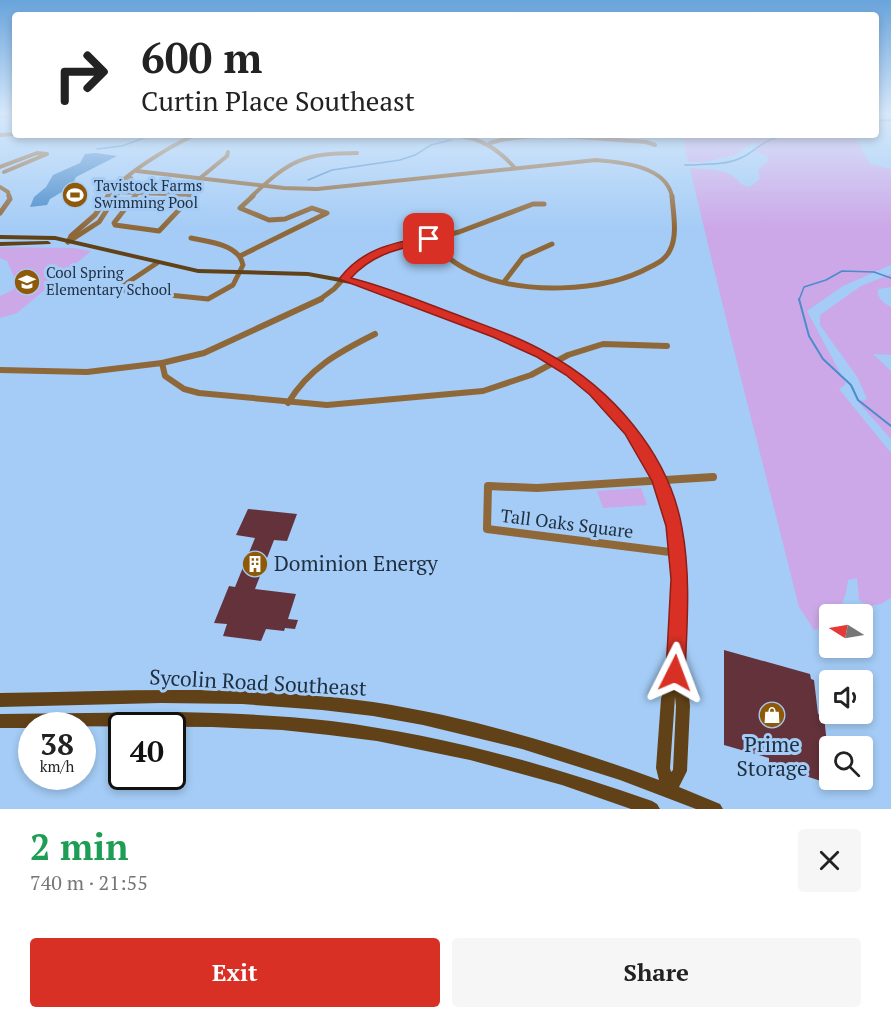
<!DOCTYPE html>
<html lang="en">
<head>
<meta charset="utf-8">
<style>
  body { margin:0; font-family:"PT Serif",serif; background:#f6f6f6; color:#222; height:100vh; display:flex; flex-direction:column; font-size:22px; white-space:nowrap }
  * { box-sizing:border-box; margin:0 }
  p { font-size:20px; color:#767676 }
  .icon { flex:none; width:33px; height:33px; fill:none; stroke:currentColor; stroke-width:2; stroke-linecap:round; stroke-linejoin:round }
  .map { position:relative; height:809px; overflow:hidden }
  .details { display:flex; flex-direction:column; background:#fff; flex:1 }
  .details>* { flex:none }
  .hud { position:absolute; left:12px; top:12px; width:867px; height:126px; border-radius:6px; box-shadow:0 3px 9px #0003; background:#fff; color:#222; overflow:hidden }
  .needle { width:39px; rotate:281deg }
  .tools { position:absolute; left:819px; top:604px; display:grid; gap:12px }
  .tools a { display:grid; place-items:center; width:54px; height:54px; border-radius:6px; background:#fff; box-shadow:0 3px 9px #0003; font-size:30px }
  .speed { position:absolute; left:18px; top:712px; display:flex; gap:12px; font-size:30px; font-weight:700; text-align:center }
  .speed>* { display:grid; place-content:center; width:78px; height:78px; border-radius:50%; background:#fff; box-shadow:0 3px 9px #0003; line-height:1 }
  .speed small { font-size:15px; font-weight:400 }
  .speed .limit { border:3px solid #111; border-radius:9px; background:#fff; color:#111 }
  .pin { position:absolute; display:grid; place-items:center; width:51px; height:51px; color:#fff; margin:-26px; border-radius:12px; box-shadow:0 3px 9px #0006 }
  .me { position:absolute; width:66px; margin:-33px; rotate:3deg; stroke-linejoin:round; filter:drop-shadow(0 0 4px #0008) }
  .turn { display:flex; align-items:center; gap:21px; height:126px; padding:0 30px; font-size:27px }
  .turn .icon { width:78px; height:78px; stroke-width:2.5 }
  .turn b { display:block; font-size:42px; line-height:51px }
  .round { display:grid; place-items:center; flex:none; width:63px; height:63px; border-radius:6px; background:#f6f6f6 }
  .summary { display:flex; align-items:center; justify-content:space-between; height:102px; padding:0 30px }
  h1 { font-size:36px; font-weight:600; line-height:45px; color:#1e9e55 }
  .button { display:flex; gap:12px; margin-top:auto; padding:12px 30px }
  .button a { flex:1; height:69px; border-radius:6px; background:#d93025; color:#fff; font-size:24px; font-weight:600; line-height:69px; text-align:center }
  .button a+a { background:#f6f6f6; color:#222 }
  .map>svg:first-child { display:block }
  .green { fill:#cca8e8 }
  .water { fill:#4b8ccb }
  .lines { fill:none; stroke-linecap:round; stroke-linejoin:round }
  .stream-far1 { stroke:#4b8ccb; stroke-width:1.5 }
  .stream { stroke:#4b8ccb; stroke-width:2 }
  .building { fill:#64323b }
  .street-far3 { stroke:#8f683a; stroke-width:4 }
  .street-far2 { stroke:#8f683a; stroke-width:5 }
  .street-far1 { stroke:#8f683a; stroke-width:6 }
  .street { stroke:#8f683a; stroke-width:8 }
  .secondary { fill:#614117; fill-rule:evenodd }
  .route { fill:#d93025; stroke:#8d1f18; stroke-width:1.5 }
  .labels { text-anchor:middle; stroke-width:6; stroke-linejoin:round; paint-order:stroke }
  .far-poi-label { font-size:15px; fill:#1f2f3f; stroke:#a4ccf6; text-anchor:start }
  .street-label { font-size:18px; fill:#1f2f3f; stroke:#a4ccf6 }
  .near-poi-label { font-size:21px; fill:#1f2f3f; stroke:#a4ccf6; text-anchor:start }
  .near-street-label { font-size:21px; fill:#1f2f3f; stroke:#a4ccf6 }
</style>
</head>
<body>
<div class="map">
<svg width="891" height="809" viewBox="0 0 891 809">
  <rect width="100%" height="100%" fill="#a4ccf6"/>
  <!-- green -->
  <g class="green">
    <path d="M682 135H854L870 164 891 169V265L843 286 807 311 846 384 839 389 891 453V598L881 604 868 606 859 600 857 578 848 580 846 593 838 615H830L829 627 814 630 799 607C762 459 724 316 690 168 702 169 724 169 734 177 740 182 741 186 750 187L760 179 758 170 768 161 767 156 754 151 757 146 754 142 734 155 704 162H688Z"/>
    <path d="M0 247 74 248 91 251 17 313 0 318V296L13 290 15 284 13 274 7 261 0 258Z"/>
    <path d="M891 274V287L878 289C876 298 884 303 891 307V355L873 354 891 371V439L858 402 867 399 858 378 820 325V315L861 286Z"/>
    <path d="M641 488 647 505 603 508 597 491Z"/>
  </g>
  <!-- water -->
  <path class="water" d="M96 153 117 156 76 177 72 186 50 199 47 205 30 207 34 197 46 187 53 175 80 163 85 154Z"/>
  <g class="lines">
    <!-- stream-far1 -->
    <g class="stream-far1">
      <path d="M97 149 122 146 152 135"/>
      <path d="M685 165C704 164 725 166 743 157 755 151 762 141 776 138L775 135"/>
      <path d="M308 180 332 170 400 160 415 155 431 145 451 140"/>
      <path d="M799 300 804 287 826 280 842 271 874 272 891 278"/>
    </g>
    <!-- stream -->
    <path class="stream" d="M799 299 809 336 823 359 851 385 858 400 891 426"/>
  </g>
  <!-- building -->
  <g class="building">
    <path d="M248 509 297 514 287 541 274 540 255 589 296 594 288 619 298 620 295 629 285 628 284 631 266 629 261 641 223 636 227 624 214 623 229 586 235 587 255 538 236 535Z"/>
    <path d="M724 650 810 674 811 679 814 680 818 714 824 716 828 754 821 751 824 782 769 764V758L724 745Z"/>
  </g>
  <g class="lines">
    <!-- street-far3 -->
    <g class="street-far3">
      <path d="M0 135 15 134"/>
      <path d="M453 135C481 138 497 148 515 168"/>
      <path d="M490 143C537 129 598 140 646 142L655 145"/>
      <path d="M0 167 37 153 47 154 4 172"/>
      <path d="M137 171 284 188 317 189 596 160C621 162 667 166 672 197"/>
      <path d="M199 179 227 156 228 152"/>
      <path d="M0 187 8 192 9 197"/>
      <path d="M119 192 138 193"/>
      <path d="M138 193 193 195 191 197"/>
      <path d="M107 197C122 175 170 146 195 135"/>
      <path d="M115 197 131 178"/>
      <path d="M134 197 138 193"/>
      <path d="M251 197C290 160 303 153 357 153"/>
    </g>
    <!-- street-far2 -->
    <g class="street-far2">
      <path d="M135 196 114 223 115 225 159 231 192 196"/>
      <path d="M0 213 10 199 9 196"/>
      <path d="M429 239C442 253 454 264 472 272 520 295 603 293 650 267 658 263 666 259 670 250 678 235 673 212 672 196"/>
      <path d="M68 242 71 236 95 215 108 196"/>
      <path d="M68 242 99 222 116 196"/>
      <path d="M240 256 327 213 312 208 285 219 269 220 240 208 253 196"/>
      <path d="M157 263 121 287 120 290 208 299 233 285 243 265C239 244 209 242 191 238"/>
      <path d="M504 282 523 257 552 244"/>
      <path d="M319 300 334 289 358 263 381 251 459 232 533 204H544"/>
    </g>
    <!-- street-far1 -->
    <g class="street-far1">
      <path d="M162 363 165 376 184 389 199 393 327 405 483 391 531 375 568 355 603 344 667 346"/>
      <path d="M0 370 87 372 162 363 204 353 321 299"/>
      <path d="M288 403C309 368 339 352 375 334"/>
    </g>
    <!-- street -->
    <path class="street" d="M678 553 487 529 488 486 537 488 713 477"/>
    <!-- secondary -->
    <g class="secondary">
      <path d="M15 115V117L0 118V116Z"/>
      <path d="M891 119V121L876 122V120Z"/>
      <path d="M0 235 55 236 198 269 308 272 363 282 525 342 559 361 585 379 610 401 636 433 652 455 672 499 679 526 685 579 682 673 688 687 690 706 687 771 679 787 720 804 723 809H696L620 780 522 749 423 725 373 716 322 710 242 704 161 703 0 707V693C124 691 250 684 373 702 471 717 566 746 659 780L656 768 661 699 668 673 672 624 673 579 669 526 662 499 643 456 604 405 579 383 553 365 519 346 361 286 308 276 198 273 55 240 0 239ZM675 697 676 706 673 770 671 772 670 768Z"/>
      <path d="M48 241 51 243 50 244 0 246V242Z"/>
      <path d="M176 712C228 713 279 715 331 721 441 735 547 764 652 801L657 804 660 809H631L562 785 470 760 377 741 329 735 282 730 212 727 32 726V728H0V714Z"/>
    </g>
  </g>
  <!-- sky -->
  <linearGradient id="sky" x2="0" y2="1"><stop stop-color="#69a4dc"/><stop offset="0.5" stop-color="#d6e8fb"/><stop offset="1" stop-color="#d6e8fb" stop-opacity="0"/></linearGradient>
  <rect width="891" height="228" fill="url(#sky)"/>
  <!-- route -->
  <path class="route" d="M429 236 433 237V241C401 249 374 252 351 278 387 287 420 301 455 314 485 326 518 336 547 353 611 388 669 453 682 528 691 576 687 625 685 673L682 680 675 683 668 680 666 673 671 579 666 526 652 481 625 434 590 395 566 375 537 357 493 337 339 279C363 248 392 243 429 236Z"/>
  <!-- icons -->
  <defs>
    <g id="stadium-disc" transform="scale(1.35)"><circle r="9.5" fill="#8e5a0a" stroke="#a4ccf6"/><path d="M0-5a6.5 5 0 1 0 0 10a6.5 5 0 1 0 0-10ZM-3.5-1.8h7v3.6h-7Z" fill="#fff"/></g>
    <g id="school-disc" transform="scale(1.35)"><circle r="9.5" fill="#8e5a0a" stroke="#a4ccf6"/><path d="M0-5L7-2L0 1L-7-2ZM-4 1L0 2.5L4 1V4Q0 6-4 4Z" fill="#fff"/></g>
    <g id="building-disc" transform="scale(1.35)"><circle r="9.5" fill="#8e5a0a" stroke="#a4ccf6"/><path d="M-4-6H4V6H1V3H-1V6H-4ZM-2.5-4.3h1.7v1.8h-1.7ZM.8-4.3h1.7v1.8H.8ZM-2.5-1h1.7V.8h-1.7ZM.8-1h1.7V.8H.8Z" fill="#fff"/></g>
    <g id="shop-disc" transform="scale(1.35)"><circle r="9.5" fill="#8e5a0a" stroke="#a4ccf6"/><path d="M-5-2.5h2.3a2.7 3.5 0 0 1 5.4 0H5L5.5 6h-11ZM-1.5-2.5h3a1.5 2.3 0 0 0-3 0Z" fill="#fff"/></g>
  </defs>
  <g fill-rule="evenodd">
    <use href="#stadium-disc" x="75" y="195"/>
    <use href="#school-disc" x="27" y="282"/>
    <use href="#building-disc" x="255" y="564"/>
    <use href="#shop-disc" x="772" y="715"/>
  </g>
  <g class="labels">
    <!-- far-poi labels -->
    <g class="far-poi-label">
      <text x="94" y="191">Tavistock Farms<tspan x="94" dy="17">Swimming Pool</tspan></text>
      <text x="46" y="278">Cool Spring<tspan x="46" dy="17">Elementary School</tspan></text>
    </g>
    <!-- street labels -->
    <g class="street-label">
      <text transform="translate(567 524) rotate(7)" y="6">Tall Oaks Square</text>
    </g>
    <!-- near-poi labels -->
    <g class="near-poi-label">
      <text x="274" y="571">Dominion Energy</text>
      <text x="772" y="752" text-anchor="middle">Prime<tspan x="772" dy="24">Storage</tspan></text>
    </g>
    <!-- near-street labels -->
    <g class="near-street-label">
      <text transform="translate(258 683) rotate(3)" y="7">Sycolin Road Southeast</text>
    </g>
  </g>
</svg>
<div class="tools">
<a><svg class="needle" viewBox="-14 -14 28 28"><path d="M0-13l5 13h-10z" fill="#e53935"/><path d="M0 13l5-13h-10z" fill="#767676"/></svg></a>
<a><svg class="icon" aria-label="sound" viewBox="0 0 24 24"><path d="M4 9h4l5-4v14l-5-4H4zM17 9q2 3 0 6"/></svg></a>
<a><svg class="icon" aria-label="search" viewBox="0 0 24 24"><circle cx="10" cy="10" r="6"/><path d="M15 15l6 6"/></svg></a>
</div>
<div class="speed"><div>38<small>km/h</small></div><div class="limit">40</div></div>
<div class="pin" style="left:429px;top:239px;background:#d93025"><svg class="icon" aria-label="arrive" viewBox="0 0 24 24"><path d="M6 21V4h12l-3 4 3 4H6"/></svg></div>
<svg class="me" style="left:675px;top:673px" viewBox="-20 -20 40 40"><path d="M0-17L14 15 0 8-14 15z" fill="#d93025" stroke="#fff" stroke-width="4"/></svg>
<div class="hud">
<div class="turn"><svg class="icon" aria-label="right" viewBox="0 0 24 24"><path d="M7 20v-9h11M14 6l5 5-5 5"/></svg><div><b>600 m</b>Curtin Place Southeast</div></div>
</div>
</div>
<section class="details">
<div class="summary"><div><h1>2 min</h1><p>740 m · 21:55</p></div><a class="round"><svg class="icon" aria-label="close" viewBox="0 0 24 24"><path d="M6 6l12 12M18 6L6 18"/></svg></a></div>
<div class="button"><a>Exit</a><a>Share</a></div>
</section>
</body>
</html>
